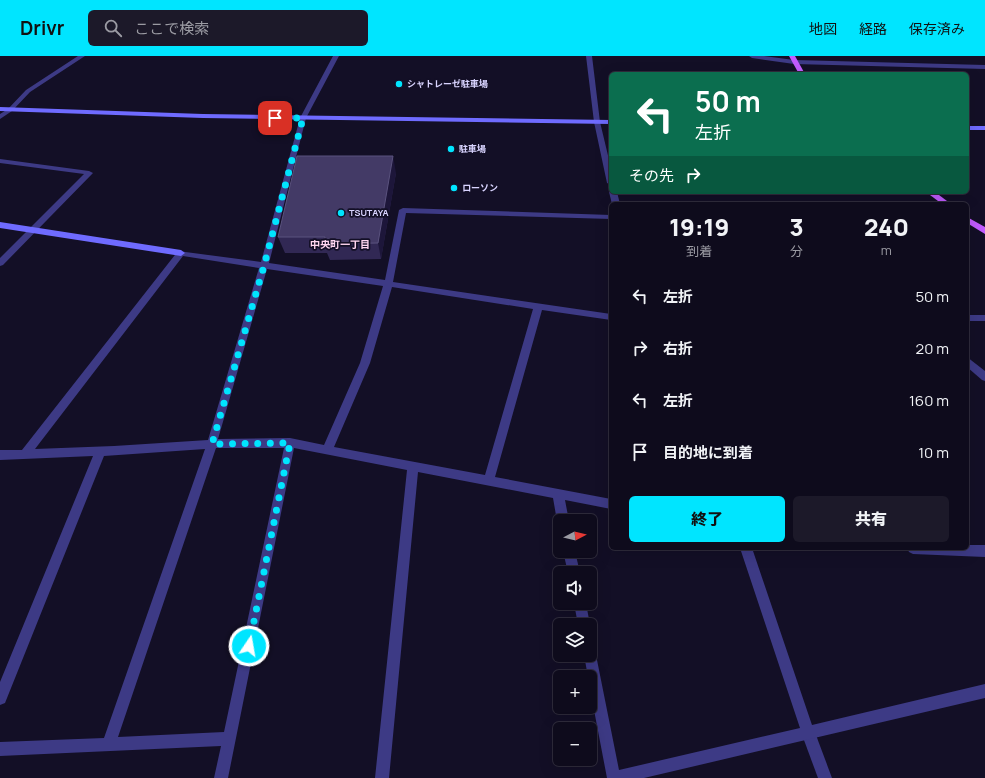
<!DOCTYPE html>
<html lang="ja">
<head>
<meta charset="utf-8">
<style>
  body { margin:0; font-family:Manrope,"Noto Sans JP",sans-serif; background:#1c1929; color:#f1f3f6; height:100vh; display:flex; flex-direction:column; font-size:15px; white-space:nowrap }
  * { box-sizing:border-box; margin:0 }
  p { font-size:13px; color:#9b9ba3 }
  .icon { flex:none; width:22px; height:22px; fill:none; stroke:currentColor; stroke-width:2; stroke-linecap:round; stroke-linejoin:round }
  .map { position:relative; flex:1; overflow:hidden }
  .details { position:absolute; left:609px; top:146px; width:360px; height:348px; display:flex; flex-direction:column; background:#0e0b1c; border-radius:6px; box-shadow:0 4px 16px #0002,0 0 0 1px #2e2b3b }
  .details>* { flex:none }
  .hud { position:absolute; left:609px; top:16px; width:360px; height:122px; border-radius:6px; box-shadow:0 4px 16px #0002,0 0 0 1px #2e2b3b; background:#0b6e4f; color:#fff; overflow:hidden }
  .needle { width:26px; rotate:83deg }
  .fabs { position:absolute; left:553px; top:458px; display:grid; gap:8px }
  .fabs a { display:grid; place-items:center; width:44px; height:44px; border-radius:6px; background:#0e0b1c; box-shadow:0 4px 16px #0002,0 0 0 1px #2e2b3b; font-size:20px }
  .pin { position:absolute; display:grid; place-items:center; width:34px; height:34px; color:#fff; margin:-17px; border-radius:8px; box-shadow:0 2px 6px #0006 }
  .me { position:absolute; width:44px; margin:-22px; rotate:12deg; stroke-linejoin:round; filter:drop-shadow(0 0 3px #0008) }
  .turn { display:flex; align-items:center; gap:14px; height:84px; padding:0 20px; font-size:18px }
  .turn .icon { width:52px; height:52px; stroke-width:2.5 }
  .turn b { display:block; font-size:28px; line-height:34px }
  .then { display:flex; align-items:center; height:38px; padding:0 20px; background:#0003; gap:8px; font-size:15px }
  .eta { display:flex; justify-content:space-evenly; align-items:center; height:68px; text-align:center }
  .eta b { font-size:24px; font-weight:800; line-height:28px }
  .cta { display:flex; gap:8px; margin-top:auto; padding:8px 20px }
  .cta a { flex:1; height:46px; border-radius:6px; background:#00e5ff; color:#111; font-size:16px; font-weight:800; line-height:46px; text-align:center }
  .cta a+a { background:#1c1929; color:#f1f3f6 }
  ul { padding:0; list-style:none }
  li { display:flex; align-items:center; gap:12px; height:52px; padding:0 20px }
  li div { flex:1 }
  li b { display:block; font-size:15px }
  li em { font-style:normal }
  header { display:flex; align-items:center; gap:24px; box-sizing:border-box; height:56px; padding:0 20px; background:#00e5ff; color:#111 }
  header strong { font-size:19px }
  nav { display:flex; gap:22px; margin-inline-start:auto; font-size:14px }
  .search { width:280px; height:36px; background:#1c1929; display:flex; align-items:center; gap:10px; box-sizing:border-box; padding:0 14px; border-radius:6px; color:#9b9ba3; font-size:15px }
  .map>svg:first-child { display:block }
  .lines { fill:none; stroke-linecap:round; stroke-linejoin:round }
  .lane { fill:#3d3a85; fill-rule:evenodd }
  .street { fill:#3d3a85; fill-rule:evenodd }
  .secondary { fill:#6f6bff; fill-rule:evenodd }
  .primary { fill:#c25bff; fill-rule:evenodd }
  .wall { fill:#312854 }
  .shaded-wall { fill:#1d163a }
  .building { fill:#433a66; stroke:#5a527e }
  .route { stroke:#00e5ff; stroke-width:7; stroke-dasharray:0 12.6 }
  .poi-dot { fill:#00e5ff; stroke:#130f26; stroke-width:1.5 }
  .labels { text-anchor:middle; stroke-width:3.5; stroke-linejoin:round; paint-order:stroke }
  .far-poi-label { font-size:9px; font-weight:bold; fill:#d9d4ff; stroke:#130f26; text-anchor:start }
  .far-neighbourhood-label { font-size:10px; font-weight:bold; fill:#ffd6f0; stroke:#130f26 }
</style>
</head>
<body>
<header>
<strong>Drivr</strong>
<div class="search"><svg class="icon" aria-label="search" viewBox="0 0 24 24"><circle cx="10" cy="10" r="6"/><path d="M15 15l6 6"/></svg>ここで検索</div>
<nav><a>地図</a><a>経路</a><a>保存済み</a></nav>
</header>
<div class="map">
<svg width="985" height="722" viewBox="0 0 985 722">
  <rect width="100%" height="100%" fill="#130f26"/>
  <g class="lines">
    <!-- lane -->
    <path class="lane" d="M808 669 813 671 832 722H818L801 676 803 671Z"/>
    <!-- street -->
    <g class="street">
      <path d="M78 0H85L30 36 12 55 0 63V58L8 53 26 34Z"/>
      <path d="M333 0H339L306 62 269 207 385 224 399 154 403 152 611 159V163L406 157 393 226 611 258V264L542 254 495 421 611 443V453L565 444 569 465H560V469L557 465 553 442 418 416 389 722H375L407 414 294 392 228 722H214L221 690 0 700V686L104 682 205 393 104 400 5 647 0 649V626L93 400 0 404V394H22L178 195 261 206 300 62ZM183 200 259 212 208 384 114 390 35 393ZM267 213 383 230 360 307 324 389 290 382 218 383ZM392 231 533 253 485 419 334 391 370 307ZM216 392H284L224 676 118 681Z"/>
      <path d="M586 0H592L600 66 611 112V129L607 127 594 66Z"/>
      <path d="M749 0H764L794 4 985 9V13L794 8 752 2Z"/>
      <path d="M0 103 89 115 93 117 3 209 0 210V202L84 118 0 107Z"/>
      <path d="M611 134V136H617L620 148H612L609 136Z"/>
      <rect x="967" y="259" width="18" height="6"/>
      <path d="M967 301 985 315V325L982 324 967 311Z"/>
      <path d="M967 489H985V501L913 498 909 496 907 492H967Z"/>
      <path d="M740 492H752L812 669 985 628V642L644 722H607L590 633V621H588L584 599H590V593L595 594 619 714 800 672Z"/>
      <path d="M563 495H575L580 517H568Z"/>
      <path d="M574 547H586L590 569V570L578 569Z"/>
    </g>
    <!-- secondary -->
    <g class="secondary">
      <path d="M0 51 203 58 611 64V68L203 62 0 55Z"/>
      <rect x="967" y="70" width="18" height="4"/>
      <path d="M0 166 181 194 185 197 181 200 0 172Z"/>
    </g>
    <!-- primary -->
    <g class="primary">
      <path d="M789 0H795L805 18H799Z"/>
      <path d="M926 136H935L951 148H942Z"/>
      <path d="M967 161 985 171V178L967 167Z"/>
    </g>
  </g>
  <!-- wall -->
  <path class="wall" d="M396 117 381 203 330 204 327 197H285L278 181Z"/>
  <!-- shaded-wall -->
  <path class="shaded-wall" d="M393 100 396 117 381 203 378 187Z"/>
  <!-- building -->
  <path class="building" d="M297 100H393L378 187 324 188 325 181H278Z"/>
  <g class="lines">
    <!-- route -->
    <path class="route" d="M249 590 290 387 212 388 264 210 303 62H275"/>
  </g>
  <!-- markers -->
  <g class="poi-dot">
    <circle cx="399" cy="28" r="4"/>
    <circle cx="451" cy="93" r="4"/>
    <circle cx="454" cy="132" r="4"/>
    <circle cx="341" cy="157" r="4"/>
  </g>
  <g class="labels">
    <!-- far-poi labels -->
    <g class="far-poi-label">
      <text x="407" y="31">シャトレーゼ駐車場</text>
      <text x="459" y="96">駐車場</text>
      <text x="462" y="135">ローソン</text>
      <text x="349" y="160">TSUTAYA</text>
    </g>
    <!-- far-neighbourhood labels -->
    <g class="far-neighbourhood-label">
      <text x="340" y="192">中央町一丁目</text>
    </g>
  </g>
</svg>
<div class="fabs">
<a><svg class="needle" viewBox="-14 -14 28 28"><path d="M0-13l5 13h-10z" fill="#e53935"/><path d="M0 13l5-13h-10z" fill="#9b9ba3"/></svg></a>
<a><svg class="icon" aria-label="sound" viewBox="0 0 24 24"><path d="M4 9h4l5-4v14l-5-4H4zM17 9q2 3 0 6"/></svg></a>
<a><svg class="icon" aria-label="layers" viewBox="0 0 24 24"><path d="M12 4l9 5-9 5-9-5zM3 14l9 5 9-5"/></svg></a>
<a>+</a>
<a>−</a>
</div>
<div class="pin" style="left:275px;top:62px;background:#d93025"><svg class="icon" aria-label="arrive" viewBox="0 0 24 24"><path d="M6 21V4h12l-3 4 3 4H6"/></svg></div>
<svg class="me" style="left:249px;top:590px" viewBox="-20 -20 40 40"><circle r="17" fill="#00e5ff" stroke="#fff" stroke-width="3"/><path d="M0-11L8 9 0 5-8 9z" fill="#fff"/></svg>
<div class="hud">
<div class="turn"><svg class="icon" aria-label="left" viewBox="0 0 24 24"><path d="M17 20v-9H6M10 6l-5 5 5 5"/></svg><div><b>50 m</b>左折</div></div>
<div class="then">その先<svg class="icon" aria-label="right" viewBox="0 0 24 24"><path d="M7 20v-9h11M14 6l5 5-5 5"/></svg></div>
</div>
<section class="details">
<div class="eta">
<div><b>19:19</b><p>到着</p></div>
<div><b>3</b><p>分</p></div>
<div><b>240</b><p>m</p></div>
</div>
<ul>
<li><svg class="icon" aria-label="left" viewBox="0 0 24 24"><path d="M17 20v-9H6M10 6l-5 5 5 5"/></svg><div><b>左折</b></div><em>50 m</em></li>
<li><svg class="icon" aria-label="right" viewBox="0 0 24 24"><path d="M7 20v-9h11M14 6l5 5-5 5"/></svg><div><b>右折</b></div><em>20 m</em></li>
<li><svg class="icon" aria-label="left" viewBox="0 0 24 24"><path d="M17 20v-9H6M10 6l-5 5 5 5"/></svg><div><b>左折</b></div><em>160 m</em></li>
<li><svg class="icon" aria-label="arrive" viewBox="0 0 24 24"><path d="M6 21V4h12l-3 4 3 4H6"/></svg><div><b>目的地に到着</b></div><em>10 m</em></li>
</ul>
<div class="cta"><a>終了</a><a>共有</a></div>
</section>
</div>
</body>
</html>
